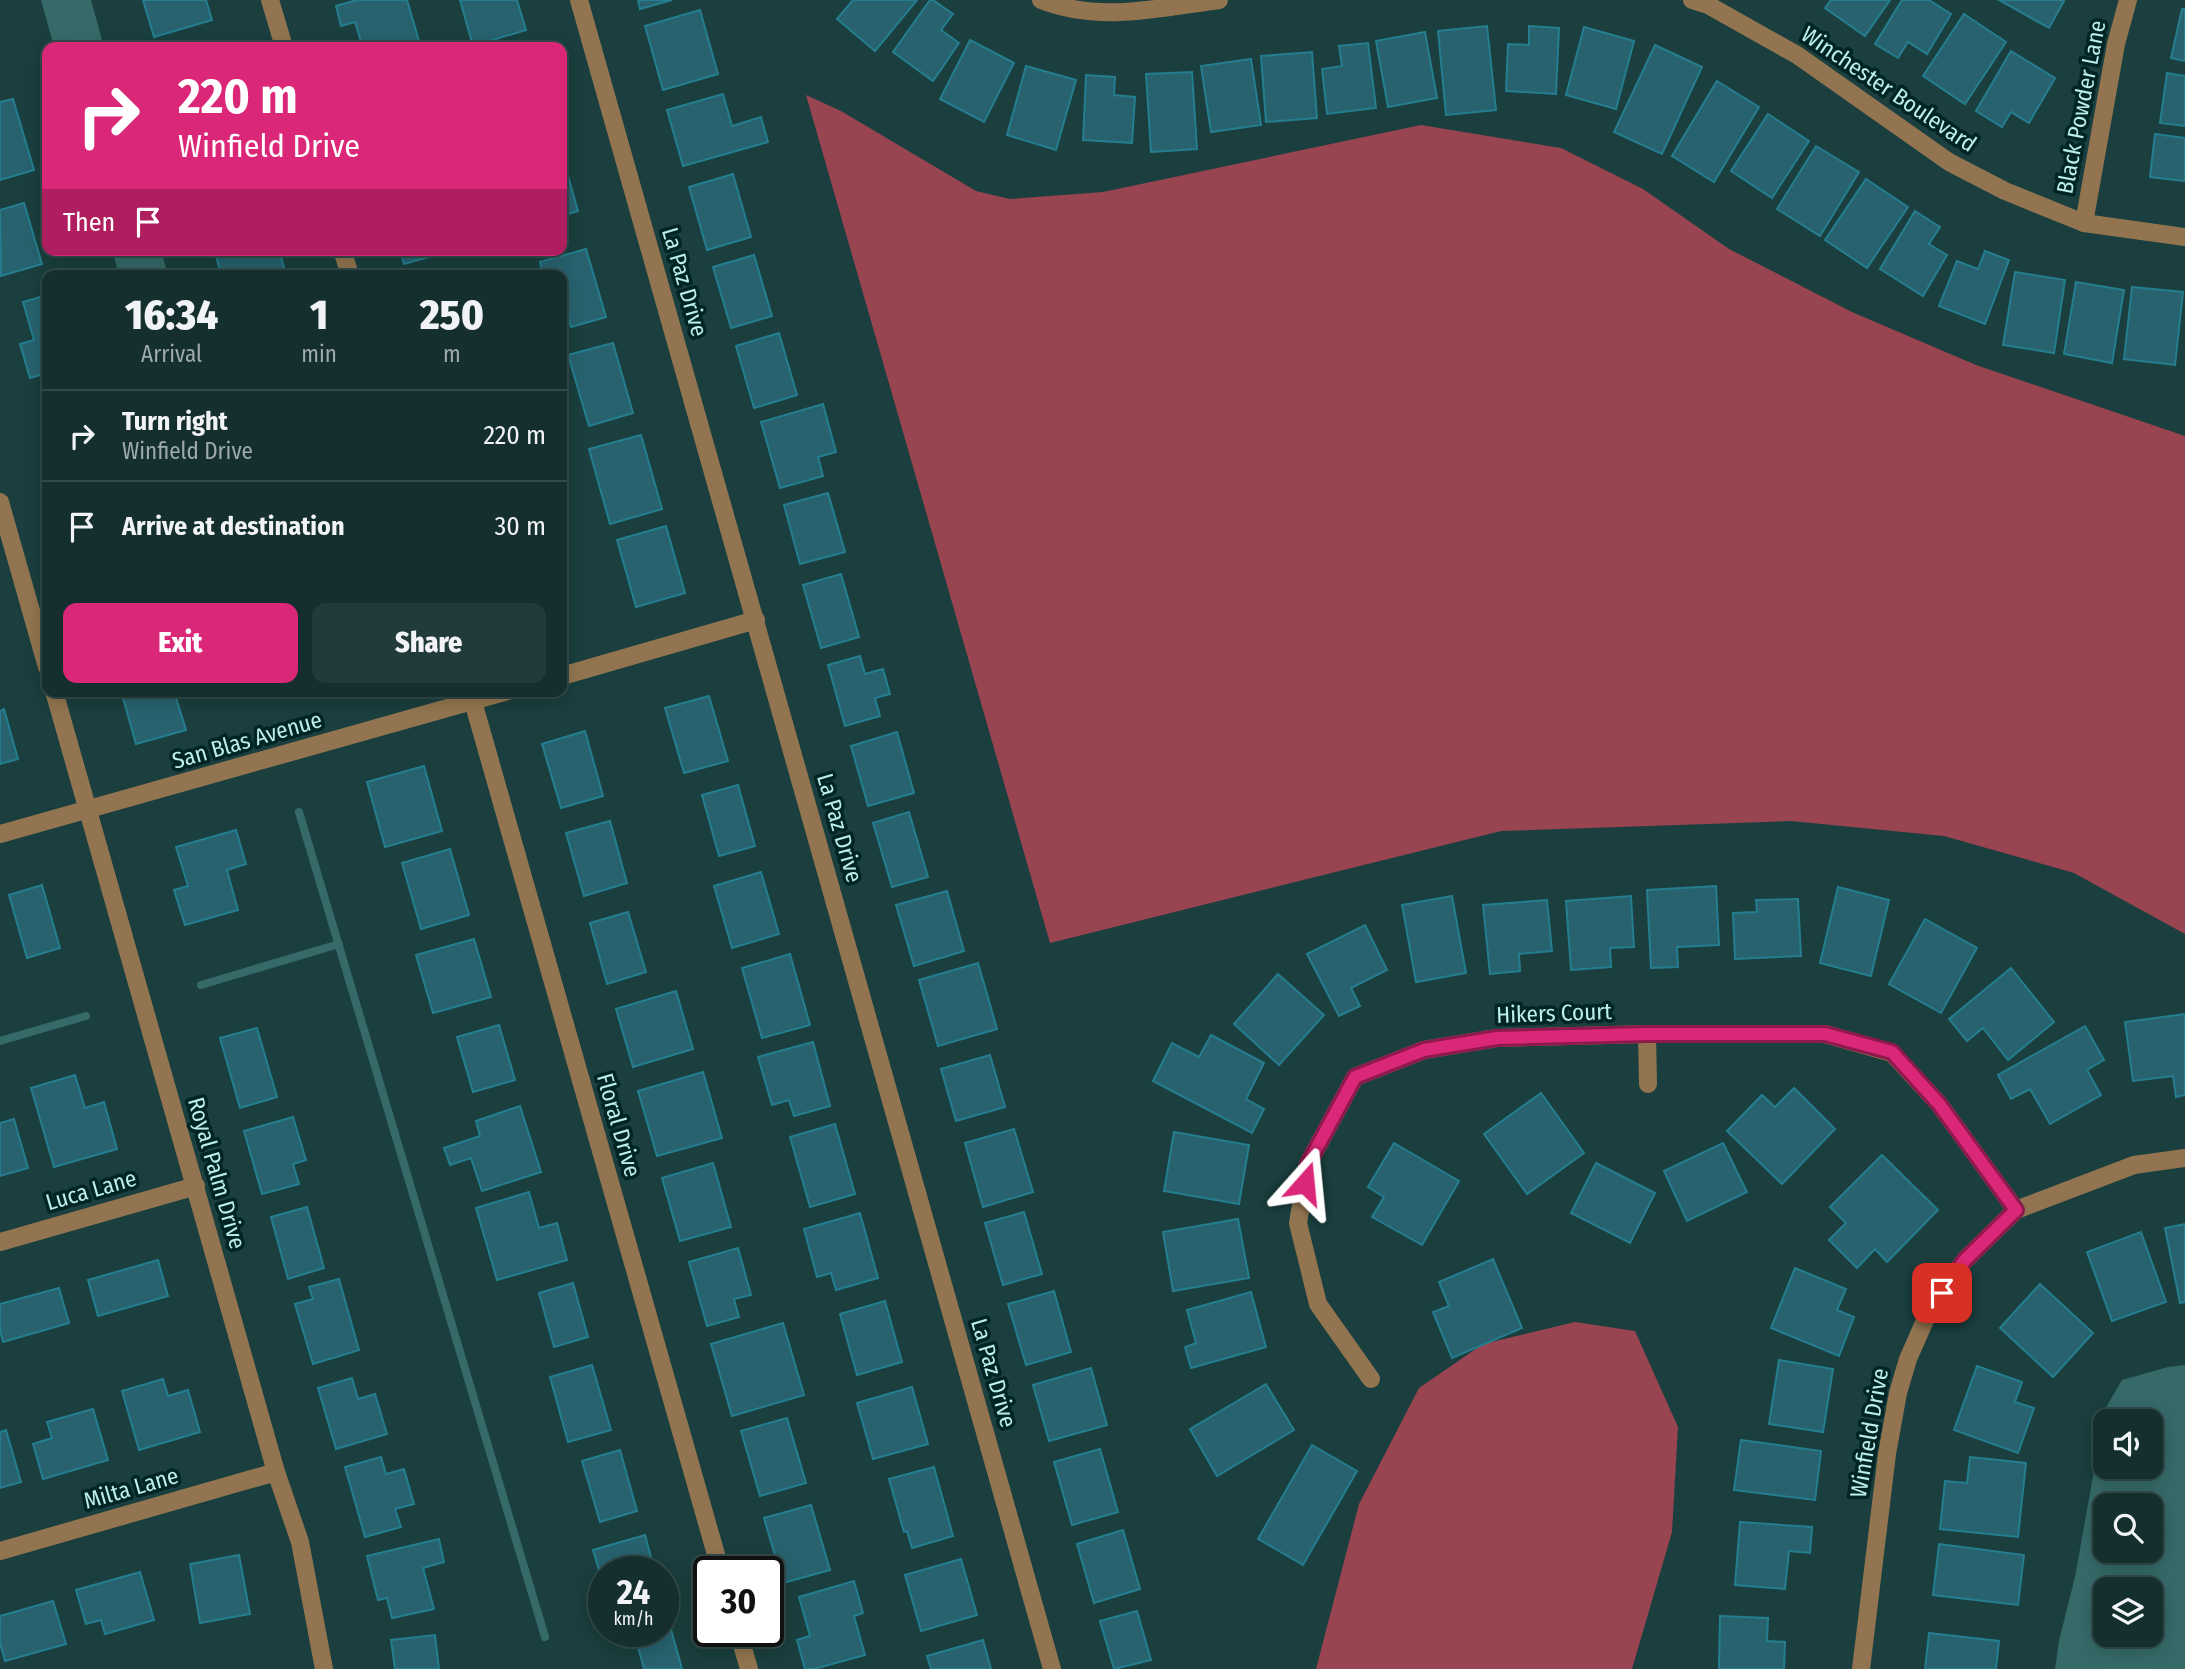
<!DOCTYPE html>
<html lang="en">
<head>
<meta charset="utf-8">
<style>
  body { margin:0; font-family:"Fira Sans Condensed",sans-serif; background:#213b3a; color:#f1f3f6; height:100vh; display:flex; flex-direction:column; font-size:26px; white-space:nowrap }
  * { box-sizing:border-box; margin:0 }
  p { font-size:23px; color:#9da9aa }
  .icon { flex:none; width:38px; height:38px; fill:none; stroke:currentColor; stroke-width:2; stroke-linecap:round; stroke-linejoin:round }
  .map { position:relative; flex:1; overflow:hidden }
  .side { position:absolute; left:42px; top:270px; width:525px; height:427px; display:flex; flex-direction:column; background:#142f2e; border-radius:14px; box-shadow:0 4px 18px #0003,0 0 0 2px #334a4a }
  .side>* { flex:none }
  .hud { position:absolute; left:42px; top:42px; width:525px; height:214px; border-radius:14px; box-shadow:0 4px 18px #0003,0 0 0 2px #334a4a; background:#db2777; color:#fff; overflow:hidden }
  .controls { position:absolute; left:2093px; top:1409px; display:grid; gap:14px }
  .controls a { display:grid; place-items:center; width:70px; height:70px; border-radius:14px; background:#142f2e; box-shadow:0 4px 18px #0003,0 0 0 2px #334a4a; font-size:35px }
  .speed { position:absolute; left:588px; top:1556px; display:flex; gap:14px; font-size:35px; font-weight:700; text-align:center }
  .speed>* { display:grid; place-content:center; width:91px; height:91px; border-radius:50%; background:#142f2e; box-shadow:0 4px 18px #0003,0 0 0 2px #334a4a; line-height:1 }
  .speed small { font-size:18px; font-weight:400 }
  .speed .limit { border:4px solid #111; border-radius:10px; background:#fff; color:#111 }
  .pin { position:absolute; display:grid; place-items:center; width:60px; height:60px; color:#fff; margin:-30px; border-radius:14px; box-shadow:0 4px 10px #0006 }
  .me { position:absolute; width:77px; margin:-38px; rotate:18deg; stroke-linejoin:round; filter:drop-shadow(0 0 5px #0008) }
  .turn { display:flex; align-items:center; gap:24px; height:147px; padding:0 21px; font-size:32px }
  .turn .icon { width:91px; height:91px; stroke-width:2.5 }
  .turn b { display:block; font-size:49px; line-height:60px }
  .then { display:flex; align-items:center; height:66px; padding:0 21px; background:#0003; gap:14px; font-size:26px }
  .eta { display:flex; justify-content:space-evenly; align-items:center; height:119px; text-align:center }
  .eta b { font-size:42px; font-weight:800; line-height:49px }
  .action { display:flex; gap:14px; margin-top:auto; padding:14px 21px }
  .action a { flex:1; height:80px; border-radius:14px; background:#db2777; color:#fff; font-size:28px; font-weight:800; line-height:80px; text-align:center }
  .action a+a { background:#213b3a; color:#f1f3f6 }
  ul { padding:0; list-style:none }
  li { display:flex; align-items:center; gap:21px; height:91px; padding:0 21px; border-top:2px solid #334a4a }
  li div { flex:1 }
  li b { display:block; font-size:26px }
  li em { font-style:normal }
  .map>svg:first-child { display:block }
  .green { fill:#984451 }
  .water { fill:#356a68; fill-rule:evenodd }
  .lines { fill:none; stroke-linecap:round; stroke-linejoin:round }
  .stream { stroke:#356a68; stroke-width:8 }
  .building { fill:#27626e; stroke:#257e8f; stroke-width:2 }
  .minor { stroke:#927550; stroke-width:18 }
  .route-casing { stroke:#8e194d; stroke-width:18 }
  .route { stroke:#db2777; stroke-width:12 }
  .labels { text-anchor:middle; stroke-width:7; stroke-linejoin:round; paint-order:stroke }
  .street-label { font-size:23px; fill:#bbeeec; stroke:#002524 }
</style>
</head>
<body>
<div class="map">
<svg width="2185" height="1669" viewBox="0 0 2185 1669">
  <rect width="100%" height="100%" fill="#1a3f3e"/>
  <!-- green -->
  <g class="green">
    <path d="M806 95 841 111 976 191 1010 199 1103 192 1421 125 1561 148 1643 189 1729 249 1852 312 1976 365 2185 436V934L2074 873 1944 836 1791 821 1501 831 1050 943Z"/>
    <path d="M1575 1322 1635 1331 1678 1427 1672 1532 1632 1669H1316L1359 1504 1419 1388 1483 1344Z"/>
  </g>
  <!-- water -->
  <g class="water">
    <path d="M41 0H91L104 47H54Z"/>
    <path d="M112 250H161L168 275H119Z"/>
    <path d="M2185 1365V1669H2055L2059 1641 2075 1577 2105 1409 2122 1380 2168 1367ZM2151 1421V1466H2105V1421ZM2151 1505V1550H2105V1505ZM2151 1589V1634H2105V1589Z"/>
  </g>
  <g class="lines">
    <!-- stream -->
    <g class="stream">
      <path d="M299 812 545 1637"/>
      <path d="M201 985 339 944"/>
      <path d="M0 1041 86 1016"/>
    </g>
  </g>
  <!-- building -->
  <g class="building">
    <path d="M143 0H206L212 20 154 37Z"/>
    <path d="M357 0H407L419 41 403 47H344L361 42 355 22 341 26 336 6Z"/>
    <path d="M460 0H517L526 30 473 46Z"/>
    <path d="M638 0H672L640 9Z"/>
    <path d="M853 0H917L875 51 837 19Z"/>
    <path d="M930 0H933L953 14 941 30 959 43 933 81 893 52Z"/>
    <path d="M1831 0H1890L1865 36 1825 8Z"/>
    <path d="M1902 0H1929L1951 14 1927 54 1908 42 1898 58 1875 44Z"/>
    <path d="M1999 0H2063L2064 1 2049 28Z"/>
    <path d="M2182 9H2185V61L2171 58Z"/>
    <path d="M700 10 718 74 663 90 645 26Z"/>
    <path d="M1964 14 2006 42 1965 104 1923 76Z"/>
    <path d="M1487 26 1496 110 1446 115 1438 31Z"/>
    <path d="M1529 26 1559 28 1556 94 1506 91 1508 44 1529 45Z"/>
    <path d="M1584 27 1634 41 1616 109 1566 95Z"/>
    <path d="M1425 32 1437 98 1388 107 1376 41Z"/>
    <path d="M970 40 1014 63 984 122 940 99Z"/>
    <path d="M1368 43 1376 108 1327 114 1322 69 1342 66 1339 46Z"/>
    <path d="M1655 45 1702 67 1662 154 1614 132Z"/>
    <path d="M2011 51 2055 78 2029 123 2011 112 2002 127 1976 111Z"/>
    <path d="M1312 52 1317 118 1266 122 1261 56Z"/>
    <path d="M1251 59 1261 125 1211 132 1201 66Z"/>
    <path d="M1026 66 1076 80 1056 150 1007 135Z"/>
    <path d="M1192 72 1197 149 1151 152 1146 74Z"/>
    <path d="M2167 73 2185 76V126L2160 123Z"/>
    <path d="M1086 75 1115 77 1114 95 1135 97 1132 143 1083 140Z"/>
    <path d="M1717 81 1759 107 1714 182 1672 156Z"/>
    <path d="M723 94 732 126 761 117 768 142 683 166 667 110Z"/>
    <path d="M13 99 34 170 0 180V102Z"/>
    <path d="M1768 114 1809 141 1772 198 1731 171Z"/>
    <path d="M2155 134 2185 138V181L2150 177Z"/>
    <path d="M1816 146 1859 172 1820 236 1777 209Z"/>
    <path d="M563 158 578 211 562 216V159Z"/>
    <path d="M733 174 751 237 707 250 689 187Z"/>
    <path d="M1866 179 1908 207 1867 268 1825 240Z"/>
    <path d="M24 203 42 264 1 276 0 210Z"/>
    <path d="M1915 211 1940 227 1929 244 1947 255 1923 296 1880 269Z"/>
    <path d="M586 249 606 317 571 327 566 310 562 312V275H543L540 262Z"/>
    <path d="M220 250H279L286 275H221L215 252Z"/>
    <path d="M400 250H450V251L404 264Z"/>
    <path d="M1985 251 2009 260 1985 324 1939 306 1957 261 1978 269Z"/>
    <path d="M754 255 772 316 731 328 713 267Z"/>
    <path d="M2015 272 2065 280 2054 353 2003 345Z"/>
    <path d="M2076 282 2124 290 2112 363 2064 354Z"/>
    <path d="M2132 287 2183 292 2175 365 2124 359Z"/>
    <path d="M47 295V373L30 378 20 344 34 340 23 302Z"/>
    <path d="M779 333 797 395 754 408 736 346Z"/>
    <path d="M613 343 633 413 589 426 568 355Z"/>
    <path d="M823 404 836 452 818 457 823 476 780 488 761 422Z"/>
    <path d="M641 435 662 509 610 524 589 449Z"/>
    <path d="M828 493 845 552 800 564 784 505Z"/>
    <path d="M666 526 685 593 636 607 617 540Z"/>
    <path d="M841 574 859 637 821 648 803 585Z"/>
    <path d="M860 656 865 674 883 669 890 694 875 698 880 716 845 726 828 665Z"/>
    <path d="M121 691H174L186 730 136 744Z"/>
    <path d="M709 696 728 761 684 773 665 708Z"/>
    <path d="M4 709 18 759 0 764V711Z"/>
    <path d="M585 731 603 796 561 808 542 744Z"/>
    <path d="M897 732 914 793 868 806 851 746Z"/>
    <path d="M424 766 442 831 385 847 367 782Z"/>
    <path d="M738 785 755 846 719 856 702 795Z"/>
    <path d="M909 812 928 877 892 887 873 823Z"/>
    <path d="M610 821 627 883 584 896 566 833Z"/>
    <path d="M236 830 246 864 227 870 238 910 185 925 174 890 188 886 176 847Z"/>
    <path d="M450 849 469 915 421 929 402 863Z"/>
    <path d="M761 872 779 934 732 948 714 886Z"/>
    <path d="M42 885 60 948 27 958 9 895Z"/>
    <path d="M1716 886 1719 945 1677 947 1678 967 1651 968 1647 890Z"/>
    <path d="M1838 887 1889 900 1871 976 1820 963Z"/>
    <path d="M947 891 964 951 914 966 896 905Z"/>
    <path d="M1452 896 1466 973 1416 982 1402 905Z"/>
    <path d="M1631 896 1634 947 1610 948 1611 967 1571 970 1566 901Z"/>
    <path d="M1798 899 1801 956 1735 959 1733 913 1757 912 1756 900Z"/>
    <path d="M1547 900 1552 951 1519 954 1520 971 1490 974 1483 905Z"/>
    <path d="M628 912 646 972 607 984 590 923Z"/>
    <path d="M1925 919 1977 948 1941 1013 1889 984Z"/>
    <path d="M1365 925 1387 970 1351 988 1360 1006 1339 1016 1307 954Z"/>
    <path d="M474 939 491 997 433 1013 416 955Z"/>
    <path d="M790 954 810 1025 762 1038 742 968Z"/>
    <path d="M978 963 997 1029 938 1046 919 980Z"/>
    <path d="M2011 968 2054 1022 2008 1060 1983 1028 1967 1041 1949 1019Z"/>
    <path d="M1278 974 1324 1015 1279 1065 1234 1024Z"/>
    <path d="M676 991 693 1049 633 1067 616 1009Z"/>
    <path d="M2185 1014V1095L2176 1097 2173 1076 2133 1081 2125 1022Z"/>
    <path d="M499 1025 515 1080 473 1092 457 1037Z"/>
    <path d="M2085 1026 2104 1060 2087 1070 2101 1095 2050 1124 2030 1089 2011 1099 1998 1075Z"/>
    <path d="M257 1028 277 1097 240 1108 220 1038Z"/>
    <path d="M1211 1035 1264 1063 1246 1099 1264 1109 1252 1133 1153 1081 1172 1043 1199 1057Z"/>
    <path d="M813 1042 830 1106 794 1116 789 1100 772 1105 758 1057Z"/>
    <path d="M990 1055 1005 1107 956 1121 941 1069Z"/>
    <path d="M703 1072 722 1138 657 1156 638 1091Z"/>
    <path d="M75 1075 85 1108 104 1102 117 1149 54 1167 31 1088Z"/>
    <path d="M1794 1088 1835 1129 1782 1184 1727 1131 1762 1095 1775 1107Z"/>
    <path d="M1541 1093 1584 1153 1527 1194 1484 1134Z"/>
    <path d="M520 1106 541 1172 482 1191 471 1158 450 1165 444 1148 480 1136 476 1121Z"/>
    <path d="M293 1117 306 1160 293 1164 299 1184 262 1194 244 1131Z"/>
    <path d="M14 1119 28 1168 0 1176V1123Z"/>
    <path d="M835 1124 855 1194 810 1207 790 1137Z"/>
    <path d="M1014 1129 1033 1192 983 1207 965 1143Z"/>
    <path d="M1174 1132 1249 1145 1239 1204 1164 1191Z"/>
    <path d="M1394 1143 1459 1181 1422 1245 1372 1217 1384 1197 1368 1187Z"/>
    <path d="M1723 1143 1747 1192 1687 1221 1664 1171Z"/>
    <path d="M1882 1155 1938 1210 1887 1262 1875 1249 1857 1268 1829 1240 1846 1223 1830 1207Z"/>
    <path d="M713 1163 731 1227 680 1241 662 1178Z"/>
    <path d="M1596 1163 1655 1193 1630 1243 1571 1213Z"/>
    <path d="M529 1192 539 1228 557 1223 567 1260 497 1280 476 1208Z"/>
    <path d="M307 1207 324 1268 288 1279 271 1217Z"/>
    <path d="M1024 1212 1042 1274 1003 1285 985 1223Z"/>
    <path d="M860 1213 878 1278 836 1290 831 1273 817 1277 804 1229Z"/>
    <path d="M1238 1219 1249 1278 1173 1291 1163 1232Z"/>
    <path d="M2185 1224V1302L2180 1303 2165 1228Z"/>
    <path d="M2141 1232 2166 1302 2112 1321 2087 1252Z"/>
    <path d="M738 1248 751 1295 734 1299 739 1317 707 1326 689 1262Z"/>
    <path d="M1493 1259 1522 1328 1452 1358 1433 1312 1449 1306 1439 1282Z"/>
    <path d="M158 1260 168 1296 98 1316 88 1280Z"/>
    <path d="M1795 1268 1846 1289 1837 1310 1854 1317 1839 1356 1771 1328Z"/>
    <path d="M339 1279 359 1350 313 1364 295 1304 313 1299 309 1287Z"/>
    <path d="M573 1283 588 1337 554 1347 539 1293Z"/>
    <path d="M2040 1284 2093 1333 2053 1377 2000 1328Z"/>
    <path d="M59 1288 69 1323 3 1342 0 1330V1304Z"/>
    <path d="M1054 1291 1071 1352 1026 1365 1008 1304Z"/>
    <path d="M1251 1292 1266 1347 1191 1368 1185 1347 1196 1343 1187 1310Z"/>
    <path d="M885 1301 902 1362 857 1375 840 1314Z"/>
    <path d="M783 1323 804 1395 732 1416 711 1344Z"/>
    <path d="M1779 1360 1833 1369 1823 1432 1769 1424Z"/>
    <path d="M592 1365 611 1430 568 1442 550 1377Z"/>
    <path d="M1977 1366 2022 1382 2015 1402 2034 1408 2018 1453 1954 1430Z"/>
    <path d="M1091 1368 1107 1425 1049 1441 1033 1385Z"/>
    <path d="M352 1378 358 1399 375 1394 387 1434 336 1449 318 1388Z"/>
    <path d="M163 1379 168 1396 188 1390 200 1432 139 1450 122 1391Z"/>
    <path d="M1266 1384 1294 1430 1217 1476 1190 1429Z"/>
    <path d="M912 1387 928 1444 873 1459 857 1403Z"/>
    <path d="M93 1409 108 1460 43 1479 33 1444 52 1438 47 1422Z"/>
    <path d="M787 1418 806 1483 760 1496 741 1431Z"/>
    <path d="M6 1430 21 1482 0 1488V1432Z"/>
    <path d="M1741 1440 1821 1451 1815 1500 1734 1490Z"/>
    <path d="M1312 1445 1357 1471 1303 1565 1258 1539Z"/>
    <path d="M1100 1449 1118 1512 1072 1525 1054 1462Z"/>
    <path d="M620 1450 637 1511 600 1522 582 1461Z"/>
    <path d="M381 1457 386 1474 404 1469 414 1504 395 1509 401 1527 365 1537 345 1467Z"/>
    <path d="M1970 1457 2026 1463 2018 1537 1940 1529 1945 1481 1967 1483Z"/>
    <path d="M934 1467 953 1536 912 1548 907 1531 904 1532 889 1479Z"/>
    <path d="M811 1505 830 1570 783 1583 764 1518Z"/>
    <path d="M1740 1522 1812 1527 1810 1553 1789 1551 1785 1589 1735 1585Z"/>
    <path d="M1123 1530 1140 1589 1094 1603 1077 1544Z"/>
    <path d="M645 1535 655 1572H604V1587L593 1550Z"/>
    <path d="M439 1539 444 1562 423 1568 434 1609 392 1618 387 1598 378 1600 367 1556Z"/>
    <path d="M1939 1544 2024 1555 2018 1605 1933 1595Z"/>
    <path d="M239 1555 250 1614 200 1623 190 1564Z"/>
    <path d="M961 1559 977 1615 921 1631 905 1575Z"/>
    <path d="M140 1572 154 1620 105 1634 101 1620 86 1624 76 1590Z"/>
    <path d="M854 1581 863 1613 854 1616 865 1655 814 1669H805L797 1640 810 1636 799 1597Z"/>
    <path d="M53 1601 66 1644 5 1661 0 1643V1616Z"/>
    <path d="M1137 1611 1151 1660 1114 1669 1100 1621Z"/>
    <path d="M1720 1616 1768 1618 1767 1641 1785 1642 1784 1669H1719Z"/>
    <path d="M669 1622 682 1669H644L634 1632 663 1631V1624Z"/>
    <path d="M1929 1633 1999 1641 1996 1669H1925Z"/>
    <path d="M435 1635 439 1669H395L391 1640Z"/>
    <path d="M983 1640 991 1669H931L927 1656Z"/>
  </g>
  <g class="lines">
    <!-- minor -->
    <g class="minor">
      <path d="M270 0 284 47"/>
      <path d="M579 0 1052 1669"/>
      <path d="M1041 0C1099 23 1160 8 1219 0"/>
      <path d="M1692 0 1708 5 1797 55 1949 162 2005 191 2084 223 2185 237"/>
      <path d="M2084 223 2116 44 2128 0"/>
      <path d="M342 250 350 275"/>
      <path d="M0 502 47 667"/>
      <path d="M562 676 756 620"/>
      <path d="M54 691 276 1472 300 1542 324 1669"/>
      <path d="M470 691 721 1572"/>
      <path d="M0 834 508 691"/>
      <path d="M1647 1034 1648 1084"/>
      <path d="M0 1242 196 1186"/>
      <path d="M1371 1379 1318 1304 1298 1223 1308 1164 1355 1077 1424 1050 1497 1038 1647 1034H1825L1892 1053 1939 1104 2016 1210"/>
      <path d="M0 1551 276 1472"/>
      <path d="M738 1631 749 1669"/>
      <path d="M1861 1669 1887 1454 1898 1393 1908 1359 1930 1309 1965 1260 2016 1210 2134 1165 2185 1158"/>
    </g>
  </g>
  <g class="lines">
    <!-- route casing -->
    <g class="route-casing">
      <path id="route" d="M1305 1183 1308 1164 1355 1077 1424 1050 1497 1038 1647 1034H1825L1892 1052 1939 1104 2016 1210 1965 1260 1942 1293"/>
    </g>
    <!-- route -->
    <use href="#route" class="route"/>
  </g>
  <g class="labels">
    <!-- street labels -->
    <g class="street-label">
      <text transform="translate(1889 89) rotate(34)" y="8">Winchester Boulevard</text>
      <text transform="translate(2081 107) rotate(-79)" y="8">Black Powder Lane</text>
      <text transform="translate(685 282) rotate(74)" y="8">La Paz Drive</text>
      <text transform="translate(247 740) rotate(-16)" y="8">San Blas Avenue</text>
      <text transform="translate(840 828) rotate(74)" y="8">La Paz Drive</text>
      <text transform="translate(1554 1013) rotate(-2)" y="8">Hikers Court</text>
      <text transform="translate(619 1125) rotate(74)" y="8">Floral Drive</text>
      <text transform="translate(217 1173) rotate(74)" y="8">Royal Palm Drive</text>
      <text transform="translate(91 1190) rotate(-16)" y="8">Luca Lane</text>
      <text transform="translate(994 1373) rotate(74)" y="8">La Paz Drive</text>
      <text transform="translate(1869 1433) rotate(-80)" y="8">Winfield Drive</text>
      <text transform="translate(131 1488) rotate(-16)" y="8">Milta Lane</text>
    </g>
  </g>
</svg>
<div class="controls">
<a><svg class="icon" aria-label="sound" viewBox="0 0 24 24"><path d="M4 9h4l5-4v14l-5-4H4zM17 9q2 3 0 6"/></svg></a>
<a><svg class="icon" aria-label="search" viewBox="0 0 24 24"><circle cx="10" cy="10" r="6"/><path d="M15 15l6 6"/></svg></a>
<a><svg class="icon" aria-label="layers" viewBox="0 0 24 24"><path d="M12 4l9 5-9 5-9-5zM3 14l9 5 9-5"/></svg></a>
</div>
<div class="speed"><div>24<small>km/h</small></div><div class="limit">30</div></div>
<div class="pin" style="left:1942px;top:1293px;background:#d93025"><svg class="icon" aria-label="arrive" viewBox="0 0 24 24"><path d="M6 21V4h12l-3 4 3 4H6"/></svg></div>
<svg class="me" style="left:1305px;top:1183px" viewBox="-20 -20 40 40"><path d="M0-17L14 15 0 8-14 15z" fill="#db2777" stroke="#fff" stroke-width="4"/></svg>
<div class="hud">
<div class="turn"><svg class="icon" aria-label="right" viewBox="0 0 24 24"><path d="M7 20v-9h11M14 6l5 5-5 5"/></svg><div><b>220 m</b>Winfield Drive</div></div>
<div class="then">Then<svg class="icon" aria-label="arrive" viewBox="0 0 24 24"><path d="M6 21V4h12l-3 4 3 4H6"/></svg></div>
</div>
<section class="side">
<div class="eta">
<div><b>16:34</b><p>Arrival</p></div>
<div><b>1</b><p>min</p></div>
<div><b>250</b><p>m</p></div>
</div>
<ul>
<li><svg class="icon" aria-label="right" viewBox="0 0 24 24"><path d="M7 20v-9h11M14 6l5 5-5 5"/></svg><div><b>Turn right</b><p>Winfield Drive</p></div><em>220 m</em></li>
<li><svg class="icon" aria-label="arrive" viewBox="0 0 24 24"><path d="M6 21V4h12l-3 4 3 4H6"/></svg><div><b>Arrive at destination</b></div><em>30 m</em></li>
</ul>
<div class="action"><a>Exit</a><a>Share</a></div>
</section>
</div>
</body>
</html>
